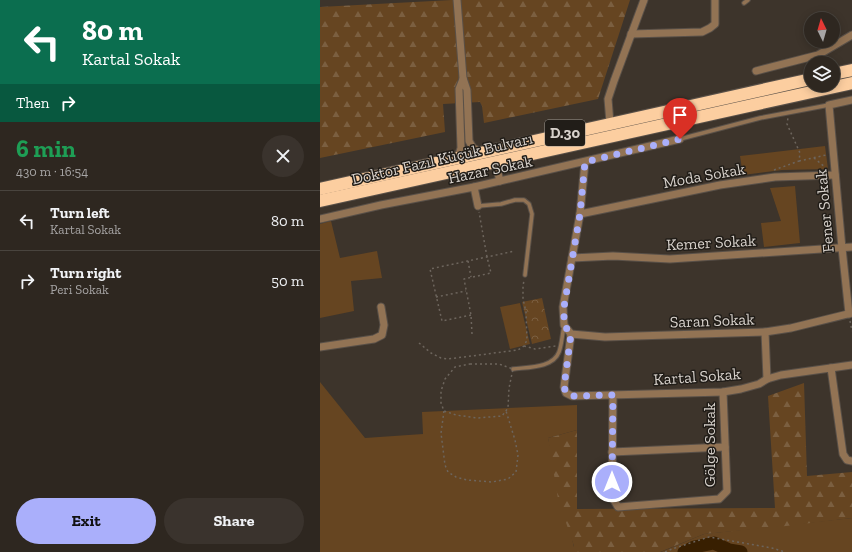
<!DOCTYPE html>
<html lang="en">
<head>
<meta charset="utf-8">
<style>
  body { margin:0; font-family:"Zilla Slab",serif; background:#3a332d; color:#f1f3f6; height:100vh; display:flex; flex-direction:column; font-size:15px; white-space:nowrap }
  * { box-sizing:border-box; margin:0 }
  p { font-size:13px; color:#a7a5a5 }
  .icon { flex:none; width:22px; height:22px; fill:none; stroke:currentColor; stroke-width:2; stroke-linecap:round; stroke-linejoin:round }
  .map { position:relative; flex:1; overflow:hidden }
  .panel { display:flex; flex-direction:column; background:#2e2720; width:320px }
  .panel>* { flex:none }
  .banner { background:#0b6e4f; color:#fff; overflow:hidden }
  .needle { width:26px; rotate:355deg }
  .controls { position:absolute; left:484px; top:12px; display:grid; gap:8px }
  .controls a { display:grid; place-items:center; width:36px; height:36px; border-radius:50%; background:#2e2720; box-shadow:0 2px 10px #0003,0 0 0 1px #49443e; font-size:20px }
  .pin { position:absolute; display:grid; place-items:center; width:34px; height:34px; color:#fff; margin:-41px -17px; border-radius:50% 50% 50% 0; rotate:-45deg; box-shadow:0 0 4px #0007 }
  .pin .icon { rotate:45deg }
  .me { position:absolute; width:44px; margin:-22px; rotate:0deg; stroke-linejoin:round; filter:drop-shadow(0 0 3px #0008) }
  .turn { display:flex; align-items:center; gap:14px; height:84px; padding:0 16px; font-size:18px }
  .turn .icon { width:52px; height:52px; stroke-width:2.5 }
  .turn b { display:block; font-size:28px; line-height:34px }
  .then { display:flex; align-items:center; height:38px; padding:0 16px; background:#0003; gap:8px; font-size:15px }
  .round { display:grid; place-items:center; flex:none; width:42px; height:42px; border-radius:21px; background:#3a332d }
  .head { display:flex; align-items:center; justify-content:space-between; height:68px; padding:0 16px }
  h1 { font-size:24px; font-weight:700; line-height:30px; color:#1e9e55 }
  .button { display:flex; gap:8px; margin-top:auto; padding:8px 16px }
  .button a { flex:1; height:46px; border-radius:24px; background:#aaaffb; color:#111; font-size:16px; font-weight:700; line-height:46px; text-align:center }
  .button a+a { background:#3a332d; color:#f1f3f6 }
  ul { padding:0; list-style:none }
  li { display:flex; align-items:center; gap:12px; height:60px; padding:0 16px; border-top:1px solid #49443e }
  li div { flex:1 }
  li b { display:block; font-size:15px }
  li em { font-style:normal }
  main { display:flex; flex:1; min-height:0 }
  .map>svg:first-child { display:block }
  .grass { fill:#664521 }
  .forest { fill:url(#forest-firs) }
  .park { fill:url(#park-crowns) }
  .lines { fill:none; stroke-linecap:round; stroke-linejoin:round }
  .river { stroke:#381f01; stroke-width:13 }
  .lane-casing { stroke:#595048; stroke-width:5.5 }
  .street-casing { stroke:#595048; stroke-width:9 }
  .highway-casing { stroke:#595048; stroke-width:14 }
  .path { stroke:#6d655d; stroke-width:1.5; stroke-dasharray:2 3; stroke-linecap:butt }
  .lane { stroke:#927354; stroke-width:3.5 }
  .street { stroke:#927354; stroke-width:7 }
  .highway { stroke:#fccea0; stroke-width:12 }
  .route { stroke:#aaaffb; stroke-width:7; stroke-dasharray:0 12.6 }
  .labels { text-anchor:middle; stroke-width:3; stroke-linejoin:round; paint-order:stroke }
  .shield { fill:#211d18; stroke:#a09b95; stroke-width:1 }
  .shield-label { font-size:15px; font-weight:bold; fill:#d7d1cb }
  .street-label { font-size:16px; fill:#d7d1cb; stroke:#211d18 }
</style>
</head>
<body>
<main>
<section class="panel">
<div class="banner">
<div class="turn"><svg class="icon" aria-label="left" viewBox="0 0 24 24"><path d="M17 20v-9H6M10 6l-5 5 5 5"/></svg><div><b>80 m</b>Kartal Sokak</div></div>
<div class="then">Then<svg class="icon" aria-label="right" viewBox="0 0 24 24"><path d="M7 20v-9h11M14 6l5 5-5 5"/></svg></div>
</div>
<div class="head"><div><h1>6 min</h1><p>430 m · 16:54</p></div><a class="round"><svg class="icon" aria-label="close" viewBox="0 0 24 24"><path d="M6 6l12 12M18 6L6 18"/></svg></a></div>
<ul>
<li><svg class="icon" aria-label="left" viewBox="0 0 24 24"><path d="M17 20v-9H6M10 6l-5 5 5 5"/></svg><div><b>Turn left</b><p>Kartal Sokak</p></div><em>80 m</em></li>
<li><svg class="icon" aria-label="right" viewBox="0 0 24 24"><path d="M7 20v-9h11M14 6l5 5-5 5"/></svg><div><b>Turn right</b><p>Peri Sokak</p></div><em>50 m</em></li>
</ul>
<div class="button"><a>Exit</a><a>Share</a></div>
</section>
<div class="map">
<svg width="532" height="552" viewBox="0 0 532 552">
  <defs>
    <pattern id="forest-firs" width="22" height="20" patternUnits="userSpaceOnUse"><rect width="22" height="20" fill="#664521"/><path d="M5 1l3.5 6h-7zM16 11l3.5 6h-7z" fill="#7b5f40"/></pattern>
    <pattern id="park-crowns" width="20" height="18" patternUnits="userSpaceOnUse"><rect width="20" height="18" fill="#664521"/><path d="M2 6a3 3 0 1 1 6 0M12 15a3 3 0 1 1 6 0" fill="none" stroke="#7b5f40"/></pattern>
  </defs>
  <rect width="100%" height="100%" fill="#3d342b"/>
  <!-- grass -->
  <g class="grass">
    <path d="M505 146 508 169 462 170 423 175 420 156Z"/>
    <path d="M475 186 480 243 444 247 441 223 461 221 450 188Z"/>
    <path d="M11 221 20 258 57 251 62 278 31 281 34 311 0 318V224Z"/>
    <path d="M200 303 210 344 190 349 180 307Z"/>
    <path d="M0 382 45 438 103 434 102 412 257 405V430L228 438 254 547V552H0Z"/>
    <path d="M532 518V552H341L384 534Z"/>
  </g>
  <!-- forest -->
  <g class="forest">
    <path d="M132 0H310L278 99 164 123 162 106 160 102 123 104 125 132 0 158V7Z"/>
    <path d="M484 383 487 476 532 472V518L466 526 384 534 340 552H254V546L238 499 228 438 257 430V509L455 508 448 396Z"/>
  </g>
  <!-- park -->
  <path class="park" d="M222 298 231 339 212 344 202 302Z"/>
  <g class="lines">
    <!-- river -->
    <path class="river" d="M364 552 374 547 394 543 409 550 421 552"/>
    <!-- lane casing -->
    <g class="lane-casing">
      <g id="lane">
        <path d="M424 3 428 0"/>
        <path d="M360 139 440 118 509 105"/>
        <path d="M158 206 181 204 195 200H204L209 204 212 214 205 275"/>
        <path d="M193 369C208 367 233 368 239 352 242 344 242 335 244 327"/>
      </g>
    </g>
    <!-- street casing -->
    <g class="street-casing">
      <g id="street">
        <path d="M137 0 143 78 147 90 149 141 153 148 161 152"/>
        <path d="M311 34 382 32 390 28 395 24V0"/>
        <path d="M436 71 498 55 532 35"/>
        <path d="M290 123 288 99 294 81 324 0"/>
        <path d="M138 157 141 148 139 89 143 79"/>
        <path d="M175 162 180 181"/>
        <path d="M154 187 158 206"/>
        <path d="M260 214 400 185 455 177 515 175"/>
        <path d="M0 219 61 205 154 187 360 139"/>
        <path d="M252 258 293 256 350 259 532 247"/>
        <path d="M529 314 522 248 509 105 532 100"/>
        <path d="M445 332 447 379"/>
        <path d="M251 334 244 387 246 393 252 396 403 392 421 389 439 384 447 379 461 375 532 365"/>
        <path d="M251 334 285 337 445 332 471 328 532 313"/>
        <path d="M251 334 244 325 243 307 260 214 265 162"/>
        <path d="M0 347 54 339 62 335 64 325 61 307"/>
        <path d="M511 368 523 454 527 460 532 461"/>
        <path d="M293 395 292 497 298 507 399 499 407 491 403 392"/>
        <path d="M292 452 405 447"/>
      </g>
    </g>
    <!-- highway casing -->
    <g class="highway-casing">
      <g id="highway">
        <path d="M513 74 532 70"/>
        <path d="M0 189 491 79"/>
        <path d="M0 201 532 83"/>
      </g>
    </g>
    <!-- path -->
    <g class="path">
      <path d="M494 158 506 168"/>
      <path d="M479 161 506 155"/>
      <path d="M454 170 479 161 480 153 467 124 468 118"/>
      <path d="M148 261 151 277"/>
      <path d="M116 297 146 291"/>
      <path d="M151 315 122 321 110 269 195 251"/>
      <path d="M530 321 532 331"/>
      <path d="M152 334 151 315 144 279 171 273 167 257 159 212"/>
      <path d="M99 343 111 353 121 358 128 359 198 350 204 346 207 340 206 312 203 299V286L204 280"/>
      <path d="M204 346 215 349 236 346"/>
      <path d="M150 364H179L193 369 189 388 188 408 182 416 157 418 136 415 124 411 121 403V391L125 379 135 367Z"/>
      <path d="M124 411 121 433 125 465 128 472 136 477 147 480 172 482 188 479 196 472 198 455 195 440 186 411"/>
      <path d="M345 552 352 549 389 537 452 548 465 552"/>
    </g>
    <!-- lane -->
    <use href="#lane" class="lane"/>
    <!-- street -->
    <use href="#street" class="street"/>
    <!-- highway -->
    <use href="#highway" class="highway"/>
  </g>
  <g class="lines">
    <!-- route -->
    <path class="route" d="M292 482 293 395 252 396 246 393 244 387 251 334 244 325V307L260 214 265 162 360 139"/>
  </g>
  <g class="labels">
    <!-- shield labels -->
    <rect class="shield" x="225" y="120" width="40" height="26" rx="3"/>
    <g class="shield-label">
      <text x="245" y="138">D.30</text>
    </g>
    <!-- street labels -->
    <g class="street-label">
      <text transform="translate(122 158) rotate(-13)" y="6">Doktor Fazıl Küçük Bulvarı</text>
      <text transform="translate(170 169) rotate(-12)" y="6">Hazar Sokak</text>
      <text transform="translate(384 175) rotate(-10)" y="6">Moda Sokak</text>
      <text transform="translate(504 211) rotate(-95)" y="6">Fener Sokak</text>
      <text transform="translate(391 242) rotate(-3)" y="6">Kemer Sokak</text>
      <text transform="translate(392 320) rotate(-2)" y="6">Saran Sokak</text>
      <text transform="translate(377 376) rotate(-4)" y="6">Kartal Sokak</text>
      <text transform="translate(389 445) rotate(-90)" y="6">Gölge Sokak</text>
    </g>
  </g>
</svg>
<div class="controls">
<a><svg class="needle" viewBox="-14 -14 28 28"><path d="M0-13l5 13h-10z" fill="#e53935"/><path d="M0 13l5-13h-10z" fill="#a7a5a5"/></svg></a>
<a><svg class="icon" aria-label="layers" viewBox="0 0 24 24"><path d="M12 4l9 5-9 5-9-5zM3 14l9 5 9-5"/></svg></a>
</div>
<div class="pin" style="left:360px;top:139px;background:#d93025"><svg class="icon" aria-label="arrive" viewBox="0 0 24 24"><path d="M6 21V4h12l-3 4 3 4H6"/></svg></div>
<svg class="me" style="left:292px;top:482px" viewBox="-20 -20 40 40"><circle r="17" fill="#aaaffb" stroke="#fff" stroke-width="3"/><path d="M0-11L8 9 0 5-8 9z" fill="#fff"/></svg>
</div>
</main>
</body>
</html>
